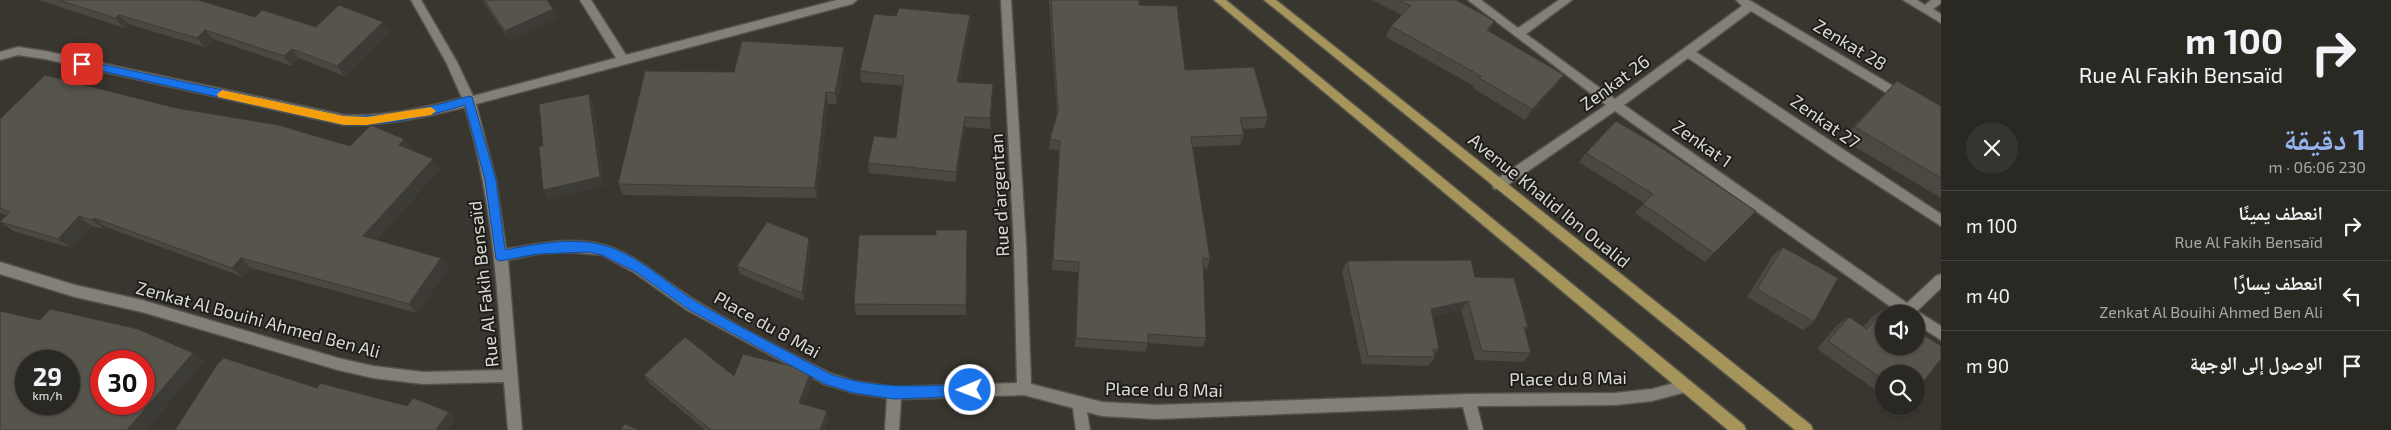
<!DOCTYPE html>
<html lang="ar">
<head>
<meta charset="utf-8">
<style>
  body { margin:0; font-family:"Exo 2","Noto Naskh Arabic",sans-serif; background:#36342f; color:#f1f3f6; direction:rtl; height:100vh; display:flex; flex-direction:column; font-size:19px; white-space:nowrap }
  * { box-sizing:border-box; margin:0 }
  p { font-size:16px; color:#a5a6a5 }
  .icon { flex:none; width:28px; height:28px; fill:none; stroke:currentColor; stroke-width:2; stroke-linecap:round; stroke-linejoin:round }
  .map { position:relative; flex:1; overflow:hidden; direction:ltr }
  .panel { display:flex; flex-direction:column; background:#2a2822; width:450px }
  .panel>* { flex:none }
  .banner { background:#2a2822; color:#f1f3f6; overflow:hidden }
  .tools { position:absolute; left:1875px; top:305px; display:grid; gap:10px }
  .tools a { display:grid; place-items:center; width:50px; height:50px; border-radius:50%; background:#2a2822; box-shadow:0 1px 4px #0004,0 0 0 1px #464440; font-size:25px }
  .speed { position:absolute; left:15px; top:350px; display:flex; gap:10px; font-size:25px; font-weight:700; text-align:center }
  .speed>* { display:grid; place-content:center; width:65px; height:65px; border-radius:50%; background:#2a2822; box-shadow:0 1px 4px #0004,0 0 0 1px #464440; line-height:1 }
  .speed small { font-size:12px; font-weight:400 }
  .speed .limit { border:8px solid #d22; background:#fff; color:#111 }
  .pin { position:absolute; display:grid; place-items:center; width:42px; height:42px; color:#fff; margin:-21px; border-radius:10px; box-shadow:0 2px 8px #0006 }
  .me { position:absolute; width:55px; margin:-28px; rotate:269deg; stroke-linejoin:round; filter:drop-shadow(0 0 4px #0008) }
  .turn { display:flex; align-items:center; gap:18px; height:105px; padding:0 25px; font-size:22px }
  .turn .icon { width:65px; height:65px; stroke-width:2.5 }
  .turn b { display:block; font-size:35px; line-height:42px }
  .round { display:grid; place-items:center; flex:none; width:52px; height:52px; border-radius:26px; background:#36342f }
  .overview { display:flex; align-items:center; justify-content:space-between; height:85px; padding:0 25px }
  h1 { font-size:30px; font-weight:700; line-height:38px; color:#95b2f1 }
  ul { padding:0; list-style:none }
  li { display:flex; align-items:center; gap:15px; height:70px; padding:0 25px; border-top:1px solid #464440 }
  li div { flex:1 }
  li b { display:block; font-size:19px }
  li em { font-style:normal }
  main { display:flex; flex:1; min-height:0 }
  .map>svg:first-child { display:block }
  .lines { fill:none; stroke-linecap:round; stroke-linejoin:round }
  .minor-casing { stroke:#54524b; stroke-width:3 }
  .major-casing { stroke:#54524b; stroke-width:3 }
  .minor { fill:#838077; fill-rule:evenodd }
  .major { fill:#a6955a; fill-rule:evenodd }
  .wall { fill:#4b4841 }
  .shaded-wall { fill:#3d3b35 }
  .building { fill:#57544c; stroke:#3d3b35; fill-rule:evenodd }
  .route { fill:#1a73e8; stroke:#114b97 }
  .slow { fill:#f59e0b }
  .labels { text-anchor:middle; stroke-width:4; stroke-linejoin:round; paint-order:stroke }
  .street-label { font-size:18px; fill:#dad9d4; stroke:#1f1d1a }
</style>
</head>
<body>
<main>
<section class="panel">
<div class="banner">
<div class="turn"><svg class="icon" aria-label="right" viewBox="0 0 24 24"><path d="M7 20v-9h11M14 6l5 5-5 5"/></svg><div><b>100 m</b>Rue Al Fakih Bensaïd</div></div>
</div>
<div class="overview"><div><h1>1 دقيقة</h1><p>230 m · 06:06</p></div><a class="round"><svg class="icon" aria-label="close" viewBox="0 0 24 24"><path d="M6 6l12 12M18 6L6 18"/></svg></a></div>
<ul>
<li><svg class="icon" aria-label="right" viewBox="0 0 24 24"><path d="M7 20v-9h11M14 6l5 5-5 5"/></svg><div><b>انعطف يمينًا</b><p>Rue Al Fakih Bensaïd</p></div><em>100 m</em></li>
<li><svg class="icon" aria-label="left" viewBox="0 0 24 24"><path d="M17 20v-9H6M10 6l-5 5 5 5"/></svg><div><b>انعطف يسارًا</b><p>Zenkat Al Bouihi Ahmed Ben Ali</p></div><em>40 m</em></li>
<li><svg class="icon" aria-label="arrive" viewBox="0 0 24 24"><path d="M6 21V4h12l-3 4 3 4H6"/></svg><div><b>الوصول إلى الوجهة</b></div><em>90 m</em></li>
</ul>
</section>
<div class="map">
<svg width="1941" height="430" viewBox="0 0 1941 430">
  <rect width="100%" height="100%" fill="#38362e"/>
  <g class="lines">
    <!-- minor casing -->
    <g class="minor-casing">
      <g id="minor">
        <path d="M411 0H421L457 62 473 96 616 58 580 0H591L626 55 837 0H857L852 4 476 104 496 181 506 249C537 244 573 236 604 245 637 254 669 285 698 302 741 328 787 352 832 374L854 381 894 387 1017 383 1014 246 1001 0H1011L1026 246 1031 384 1102 402 1157 405 1468 394 1615 393 1652 389 1686 380 1691 382 1693 386 1691 390 1686 392 1652 401 1615 405 1477 406 1483 430H1469L1463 407 1157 419 1102 416 1087 412 1090 430H1076L1073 408 1024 395 901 399 899 430H885L887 398 854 393 824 384 687 310 635 273 602 255 569 252 537 254 508 260 522 430H508L504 382 423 384 373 378 338 370 142 312 75 297 0 274V262L75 285 142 300 338 358 373 366 423 372 503 370C497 280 491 193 465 107 426 117 385 126 344 125L45 59 18 55 0 60V52L18 47 45 51 344 115C384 117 424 108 462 98L446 62Z"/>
        <path d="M1468 0H1481L1518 28 1559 0H1572L1526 34 1615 99 1742 6 1736 0H1749L1908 95 1910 98 1908 101H1900L1751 11 1696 52 1941 214V226L1837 159 1688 58 1624 105 1907 303 1936 276 1941 274V288L1917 311 1941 326V340L1916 324V314H1901L1615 111 1502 189H1494L1492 185 1494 181 1606 105Z"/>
        <path d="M1903 0H1917L1925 5 1931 0H1941V3L1933 9 1941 14V23Z"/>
      </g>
    </g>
    <!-- major casing -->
    <g class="major-casing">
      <g id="major">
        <path d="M1214 0H1226L1744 425 1746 430H1728Z"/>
        <path d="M1264 0H1276L1811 425 1813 430H1795Z"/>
      </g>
    </g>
    <!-- minor -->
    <use href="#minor" class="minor"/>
    <!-- major -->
    <use href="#major" class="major"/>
  </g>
  <!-- wall -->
  <g class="wall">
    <path d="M39 0H198L255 17 316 27 383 22 389 31 344 76 299 58 292 66 213 39 205 47 128 24 124 28Z"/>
    <path d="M482 0H547L553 9 558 18 509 40Z"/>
    <path d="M1049 0H1139V5L1185 70 1268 117 1264 128 1242 129 1244 135 1240 145 1193 147 1210 259 1207 269 1203 268 1206 338 1203 347 1148 343 1145 352 1075 347 1078 272 1052 270 1059 151 1049 149 1050 139 1057 116Z"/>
    <path d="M1372 0H1459L1458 1 1495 21 1489 32 1557 85 1525 120 1473 88 1474 86 1386 37 1391 26 1402 15Z"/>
    <path d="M970 15V26L960 82 993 84 990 129 965 127 956 182 869 173 868 163 896 138 902 86 861 82 860 71 896 16Z"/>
    <path d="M844 47 846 59 837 104H828L817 198 623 195 618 184 734 72Z"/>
    <path d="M1897 81 1941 106V198L1842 139 1884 94Z"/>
    <path d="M176 108 350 146 404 139 412 149 411 150 440 169 376 240 449 268 417 313 251 268 243 277 106 227 104 229 91 226 71 248 13 231 0 222 6 215 0 213V119Z"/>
    <path d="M1616 121 1714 253 1705 262 1635 213 1644 203 1579 162 1586 153Z"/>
    <path d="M967 230 966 315H856L854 304 936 235Z"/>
    <path d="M811 247 804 301 740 274 737 266Z"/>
    <path d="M1783 247 1814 322 1803 330 1747 297 1773 255Z"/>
    <path d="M1347 261 1475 277 1528 327 1525 330 1531 353 1523 362 1475 360 1461 310 1433 316 1439 349 1434 355 1435 357 1428 366 1362 364 1342 271Z"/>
    <path d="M1884 309V396L1817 349 1837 325 1849 317 1863 327 1872 317Z"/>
    <path d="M644 375 734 376 813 380 804 405 829 419 825 430H705L650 384Z"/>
  </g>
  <!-- shaded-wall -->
  <g class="shaded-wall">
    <path d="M553 9 558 18 509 40 505 31Z"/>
    <path d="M119 15 128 24 124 28 115 18Z"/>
    <path d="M970 15V26L958 93 957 82Z"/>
    <path d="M1495 21 1489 32 1487 30Z"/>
    <path d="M383 22 389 31 344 76 337 66Z"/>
    <path d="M205 30 213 39 205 47 197 38Z"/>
    <path d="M844 47 846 59 837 104 835 93Z"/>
    <path d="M292 49 299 58 292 66 284 56Z"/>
    <path d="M1564 75 1557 85 1525 120 1532 109Z"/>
    <path d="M826 92 828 104 817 198 815 188Z"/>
    <path d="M589 94 594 103 604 186 548 199 543 190Z"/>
    <path d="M965 117V127L956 182V172Z"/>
    <path d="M404 139 412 149 406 155 399 145Z"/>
    <path d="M433 159 440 169 371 245 363 236Z"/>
    <path d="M79 216 91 226 71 248 58 239Z"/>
    <path d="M94 218 106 227 104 229 92 220Z"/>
    <path d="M809 238 811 247 804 301 802 293Z"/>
    <path d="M241 258 251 268 243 277 232 268Z"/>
    <path d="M441 258 449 268 417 313 409 304Z"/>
    <path d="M1468 301 1461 310 1425 318 1431 309Z"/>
    <path d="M193 353 205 361 146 430H127Z"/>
    <path d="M811 371 813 380 802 412 799 403Z"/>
    <path d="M827 411 829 419 825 430H820Z"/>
    <path d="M449 412 456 419 448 430H436Z"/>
  </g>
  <!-- building -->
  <g class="building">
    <path d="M59 0H198L255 17 262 10 316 27 339 5 383 22 337 66 292 49 284 56 205 30 197 38 119 15 115 18Z"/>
    <path d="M484 0H547L553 9 505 31Z"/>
    <path d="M1051 0H1139V5L1177 6 1185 70 1254 67 1268 117 1240 118 1244 135 1191 137 1210 259 1203 258 1206 338 1148 334V343L1076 338 1079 262 1053 260 1060 141 1050 139 1058 111Z"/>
    <path d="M1398 0H1456L1495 21 1487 30 1564 75 1532 109 1479 78 1481 76 1391 26 1411 6Z"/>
    <path d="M899 8 970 15 957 82 993 84 990 118 965 117 956 172 868 163 874 136 896 138 904 76 860 71 874 14 896 16Z"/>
    <path d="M742 41 844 47 835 93 826 92 815 188 618 184 645 71 734 72Z"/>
    <path d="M45 75 176 108 278 125 350 146 371 125 404 139 399 145 433 159 363 236 441 258 409 304 241 258 232 268 94 218 92 220 79 216 58 239 0 222 10 212 0 208V119Z"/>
    <path d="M1897 81 1941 106V178L1855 127Z"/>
    <path d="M589 94 600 177 543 190 539 146H543L539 104Z"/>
    <path d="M1616 121 1660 147 1756 211 1714 253 1643 204 1653 194 1586 153Z"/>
    <path d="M767 222 809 238 802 293 737 266Z"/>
    <path d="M936 230H967L966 305 854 304 859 235H936Z"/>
    <path d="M1783 247 1838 278 1814 322 1757 289Z"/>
    <path d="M1471 260 1475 277 1514 278 1528 327H1524L1531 353 1482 351 1468 301 1431 309 1439 349H1433L1435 357 1368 356 1347 261Z"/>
    <path d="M50 309 138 329 193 353 127 430H0V311L40 320ZM26 361H69V404H26ZM101 361H144V404H101Z"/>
    <path d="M1884 309 1892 314H1884V346H1916V330L1941 346V359L1916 391V374H1884V380L1828 341 1849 317 1867 329Z"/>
    <path d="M685 337 734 376 743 354 811 371 799 403 827 411 820 430H711L644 375Z"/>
    <path d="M224 358 317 388 320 383 407 406 413 398 449 412 436 430H175L218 363Z"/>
    <path d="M625 424 639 430H620Z"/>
  </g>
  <!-- route -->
  <path class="route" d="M82 60 344 116C386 118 429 108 469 96L472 97 496 180 505 250C536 244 572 237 603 245 639 255 667 284 698 303 741 328 787 351 832 375 882 390 918 386 970 384L974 386 976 390 974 394 970 396 894 399 854 393 825 384 688 309 636 272 602 255 588 252 537 254 500 261 496 259 485 180 465 105C426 117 385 126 344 125L79 66 77 64Z"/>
  <!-- slow -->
  <path class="slow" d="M222 90 344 116 367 117 431 107 436 111 431 115 367 125H344L218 97 217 94Z"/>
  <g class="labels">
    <!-- street labels -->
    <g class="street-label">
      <text transform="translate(1850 45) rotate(31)" y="6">Zenkat 28</text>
      <text transform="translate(1615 83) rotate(-36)" y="6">Zenkat 26</text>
      <text transform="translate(1825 122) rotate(35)" y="6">Zenkat 27</text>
      <text transform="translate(1702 144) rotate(35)" y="6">Zenkat 1</text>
      <text transform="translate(1000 195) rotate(-93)" y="6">Rue d'argentan</text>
      <text transform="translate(1549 201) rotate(39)" y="6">Avenue Khalid Ibn Oualid</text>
      <text transform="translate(484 284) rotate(-96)" y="6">Rue Al Fakih Bensaïd</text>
      <text transform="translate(258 320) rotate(15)" y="6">Zenkat Al Bouihi Ahmed Ben Ali</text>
      <text transform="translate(767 325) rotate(29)" y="6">Place du 8 Mai</text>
      <text transform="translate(1568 379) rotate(-1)" y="6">Place du 8 Mai</text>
      <text transform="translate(1164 390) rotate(1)" y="6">Place du 8 Mai</text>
    </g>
  </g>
</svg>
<div class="tools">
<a><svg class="icon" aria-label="sound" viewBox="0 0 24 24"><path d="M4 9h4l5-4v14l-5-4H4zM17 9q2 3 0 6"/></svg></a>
<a><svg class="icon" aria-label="search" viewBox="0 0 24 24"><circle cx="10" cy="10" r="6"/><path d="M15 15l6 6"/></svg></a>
</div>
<div class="speed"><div>29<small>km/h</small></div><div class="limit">30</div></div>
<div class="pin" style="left:82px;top:64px;background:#d93025"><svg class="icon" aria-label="arrive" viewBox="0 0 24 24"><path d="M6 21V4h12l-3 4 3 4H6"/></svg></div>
<svg class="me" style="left:970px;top:390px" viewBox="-20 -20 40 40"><circle r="17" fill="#1a73e8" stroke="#fff" stroke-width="3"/><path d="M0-11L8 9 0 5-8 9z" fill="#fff"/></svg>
</div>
</main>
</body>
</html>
